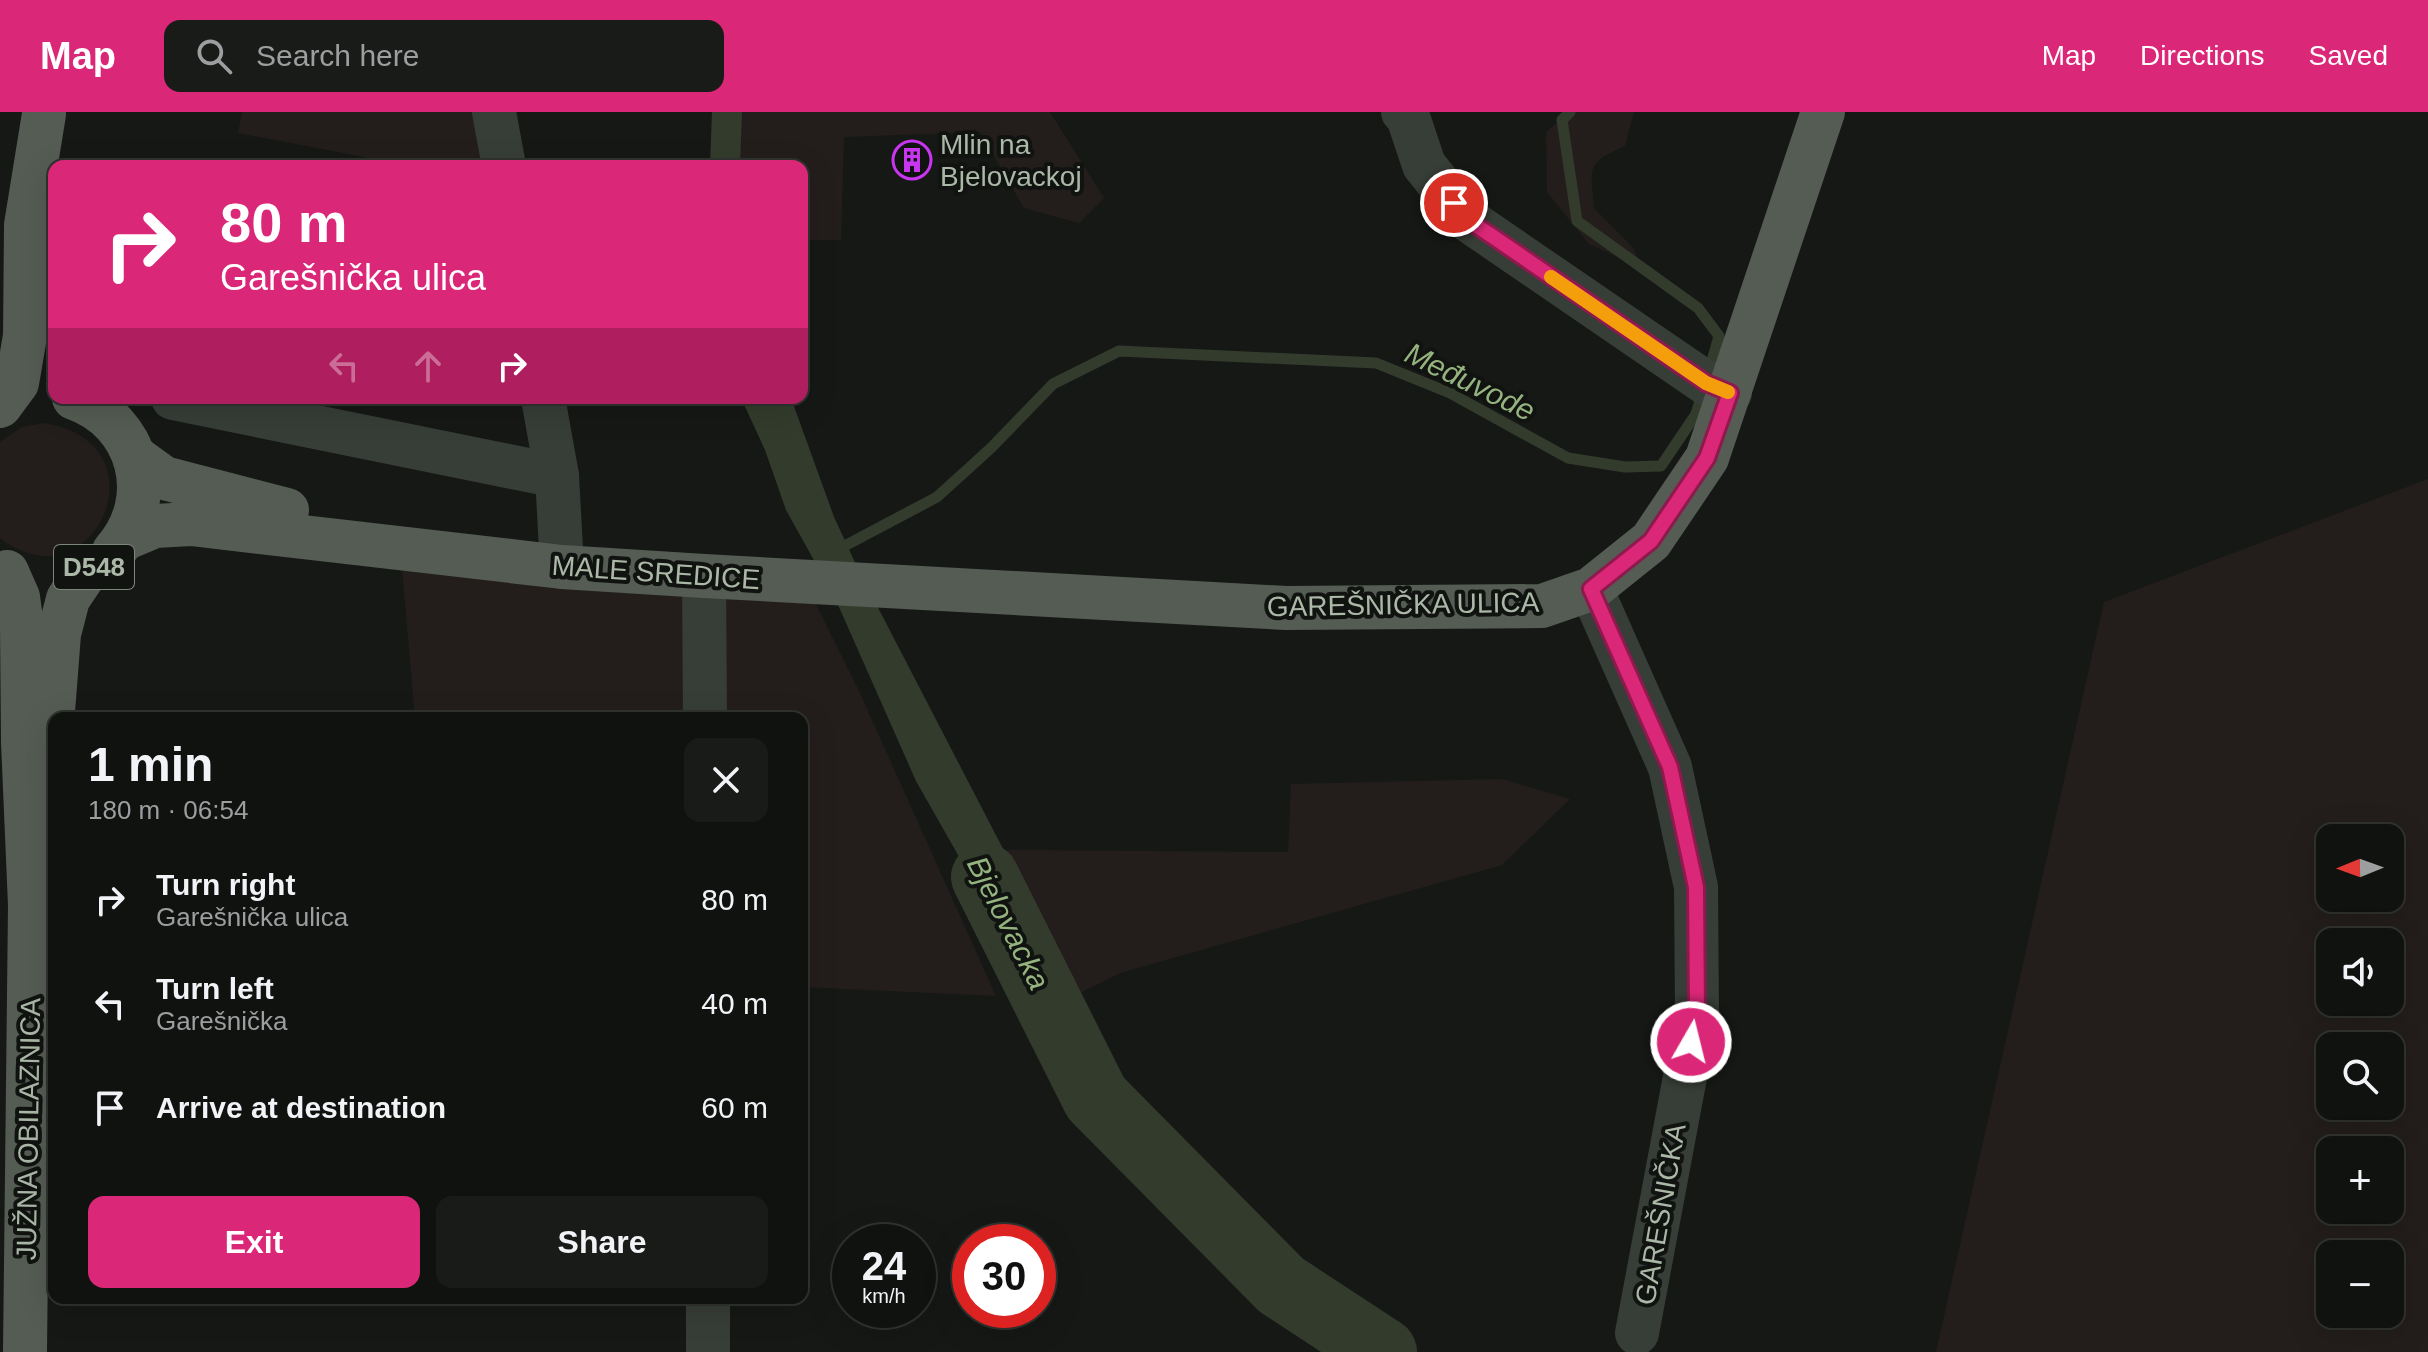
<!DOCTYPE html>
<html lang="en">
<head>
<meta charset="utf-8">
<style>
  body { margin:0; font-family:Arial,sans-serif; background:#191b19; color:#f1f3f6; height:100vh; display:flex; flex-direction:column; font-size:30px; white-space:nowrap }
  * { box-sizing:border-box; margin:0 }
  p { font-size:26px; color:#9c9e9f }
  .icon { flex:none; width:44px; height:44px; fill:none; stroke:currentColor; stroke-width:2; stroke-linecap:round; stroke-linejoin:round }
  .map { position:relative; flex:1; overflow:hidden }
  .side { position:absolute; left:48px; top:600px; width:760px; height:592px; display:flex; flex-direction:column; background:#101210; border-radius:16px; box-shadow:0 8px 32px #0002,0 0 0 2px #303230 }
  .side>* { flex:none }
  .guide { position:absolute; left:48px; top:48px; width:760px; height:244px; border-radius:16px; box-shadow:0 8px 32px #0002,0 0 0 2px #303230; background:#db2777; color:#fff; overflow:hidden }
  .needle { width:52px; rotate:269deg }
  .tools { position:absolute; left:2316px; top:712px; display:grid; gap:16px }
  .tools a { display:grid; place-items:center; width:88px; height:88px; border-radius:16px; background:#101210; box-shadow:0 8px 32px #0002,0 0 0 2px #303230; font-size:40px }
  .speed { position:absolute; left:832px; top:1112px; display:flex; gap:16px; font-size:40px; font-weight:700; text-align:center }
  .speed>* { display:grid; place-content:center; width:104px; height:104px; border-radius:50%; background:#101210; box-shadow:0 8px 32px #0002,0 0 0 2px #303230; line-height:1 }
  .speed small { font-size:20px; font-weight:400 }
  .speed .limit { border:12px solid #d22; background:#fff; color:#111 }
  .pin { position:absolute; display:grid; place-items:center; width:68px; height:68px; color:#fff; margin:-34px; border:4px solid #fff; border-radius:50%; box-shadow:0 2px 8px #0007 }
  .me { position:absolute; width:88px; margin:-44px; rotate:8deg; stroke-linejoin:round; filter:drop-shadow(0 0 6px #0008) }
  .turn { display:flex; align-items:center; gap:28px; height:168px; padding:0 40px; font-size:36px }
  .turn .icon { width:104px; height:104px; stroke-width:2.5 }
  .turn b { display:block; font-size:56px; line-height:68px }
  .lanes { display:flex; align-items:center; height:76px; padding:0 40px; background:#0003; justify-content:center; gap:40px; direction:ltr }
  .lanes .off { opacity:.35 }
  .round { display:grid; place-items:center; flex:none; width:84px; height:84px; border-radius:16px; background:#191b19 }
  .overview { display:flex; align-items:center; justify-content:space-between; height:136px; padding:0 40px }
  h1 { font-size:48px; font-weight:600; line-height:60px }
  .button { display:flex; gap:16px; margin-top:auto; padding:16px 40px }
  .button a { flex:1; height:92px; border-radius:16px; background:#db2777; color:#fff; font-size:32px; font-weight:600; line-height:92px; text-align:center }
  .button a+a { background:#191b19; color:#f1f3f6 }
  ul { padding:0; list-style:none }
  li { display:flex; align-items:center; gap:24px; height:104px; padding:0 40px }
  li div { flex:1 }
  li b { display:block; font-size:30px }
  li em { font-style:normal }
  header { display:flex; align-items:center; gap:48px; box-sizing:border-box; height:112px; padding:0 40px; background:#db2777; color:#fff }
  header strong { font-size:38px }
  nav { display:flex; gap:44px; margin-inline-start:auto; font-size:28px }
  .search { width:560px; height:72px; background:#191b19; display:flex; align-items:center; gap:20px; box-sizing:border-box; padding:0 28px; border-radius:16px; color:#9c9e9f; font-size:30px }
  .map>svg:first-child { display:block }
  .green { fill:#231e1c; fill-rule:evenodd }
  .water { fill:#333c2c }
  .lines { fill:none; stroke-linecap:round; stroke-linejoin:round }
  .stream { stroke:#333c2c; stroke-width:11 }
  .river { stroke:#333c2c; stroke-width:68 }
  .minor { stroke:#373d37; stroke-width:44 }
  .major { stroke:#545c53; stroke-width:44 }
  .route-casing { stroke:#8e194d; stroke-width:20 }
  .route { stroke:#db2777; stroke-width:14 }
  .slow { stroke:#f59e0b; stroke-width:14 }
  .labels { text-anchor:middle; stroke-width:8; stroke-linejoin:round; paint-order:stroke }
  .shield { fill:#111311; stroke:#7d867b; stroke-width:2 }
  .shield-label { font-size:26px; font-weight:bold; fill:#abb8a8 }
  .poi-label { font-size:28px; fill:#abb8a8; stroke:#111311; text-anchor:start }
  .street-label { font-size:28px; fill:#abb8a8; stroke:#111311 }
  .water-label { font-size:30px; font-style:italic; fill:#95b37f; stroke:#111311 }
</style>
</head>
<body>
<header>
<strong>Map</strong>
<div class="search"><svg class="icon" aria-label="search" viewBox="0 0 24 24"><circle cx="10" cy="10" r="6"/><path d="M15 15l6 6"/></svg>Search here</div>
<nav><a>Map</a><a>Directions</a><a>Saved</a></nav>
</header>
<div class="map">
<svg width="2428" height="1240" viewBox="0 0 2428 1240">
  <rect width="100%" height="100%" fill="#161816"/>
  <!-- green -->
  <g class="green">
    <path d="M242 0H496L504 54H411L238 21Z"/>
    <path d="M722 0H1050L1104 86 1079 111 1024 96 980 20 844 25 841 128H802V54H722Z"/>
    <path d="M1570 0H1634L1625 34C1585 52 1591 54 1594 96L1634 137 1640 155 1589 132 1547 80 1546 20Z"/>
    <path d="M44 311C169 331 93 498 0 426V330L22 315Z"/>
    <path d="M2428 367V1240H1936L2104 490ZM2390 726V786H2330V726ZM2330 830H2390V890H2330ZM2390 934V994H2330V934ZM2390 1038V1098H2330V1038ZM2330 1142H2390V1202H2330Z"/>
    <path d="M400 434 805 470 859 579 996 884 802 875V606H415Z"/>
    <path d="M1502 667 1570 687 1502 753 1120 861 1060 891 1031 816 1007 738 1288 740 1291 672Z"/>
  </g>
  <!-- water -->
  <g class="water">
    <path d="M712 0H742L740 54H710Z"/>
    <path d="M741 286H791L834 405 859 459 1057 841 1000 859 970 764 916 669 835 486 786 398 765 338Z"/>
  </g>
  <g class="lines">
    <!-- stream -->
    <g class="stream">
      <path d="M1570 0 1562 8 1577 109 1698 196 1719 224 1709 260"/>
      <path d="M835 439 937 385 991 336 1053 272 1119 239 1376 251 1450 281 1568 346 1625 355 1661 354 1696 302 1703 280"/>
    </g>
    <!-- river -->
    <path class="river" d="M985 765 1096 986 1281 1173 1383 1240"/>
    <!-- minor -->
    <g class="minor">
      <path d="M494 0 504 54"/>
      <path d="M1403 0 1408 5 1424 53 1468 108 1706 271 1730 281"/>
      <path d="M173 286 557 364"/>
      <path d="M543 286 557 364 562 455"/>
      <path d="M704 464 705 606"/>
      <path d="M1591 477 1670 655 1696 775 1697 901 1637 1221"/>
      <path d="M708 1186V1240"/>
    </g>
    <!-- major -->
    <g class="major">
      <path d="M74 286C140 309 160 387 114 439"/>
      <path d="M0 294 17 271 25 224 26 113 44 2"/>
      <path d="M135 345 164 366 287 398"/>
      <path d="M124 427 155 414 191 412 562 455 704 464 1286 496 1542 494 1591 477 1651 429 1707 346 1823 0"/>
      <path d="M7 460 18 485 22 515 23 630 30 793 25 1240"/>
      <path d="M48 664 59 522 68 487 86 460"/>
    </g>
  </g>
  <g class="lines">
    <!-- route casing -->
    <g class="route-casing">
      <path id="route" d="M1454 91 1468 108 1492 124 1706 271 1730 281 1707 346 1651 429 1591 477 1670 655 1696 775 1697 901 1691 930"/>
    </g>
    <!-- route -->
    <use href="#route" class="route"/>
    <!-- slow -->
    <path class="slow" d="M1551 165 1706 271 1728 280"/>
  </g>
  <!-- icons -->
  <defs>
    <g id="building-ring" transform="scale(2)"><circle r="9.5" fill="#111311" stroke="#c935f1" stroke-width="1.5"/><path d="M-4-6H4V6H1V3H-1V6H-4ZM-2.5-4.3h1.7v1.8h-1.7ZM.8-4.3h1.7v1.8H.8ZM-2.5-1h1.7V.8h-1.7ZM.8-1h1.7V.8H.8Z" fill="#c935f1"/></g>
  </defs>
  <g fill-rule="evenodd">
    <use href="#building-ring" x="912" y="48"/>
  </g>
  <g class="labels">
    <!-- shield labels -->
    <rect class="shield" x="54" y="433" width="80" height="44" rx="6"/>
    <g class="shield-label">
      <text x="94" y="464">D548</text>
    </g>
    <!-- poi labels -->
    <g class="poi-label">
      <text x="940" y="42">Mlin na<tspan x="940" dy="32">Bjelovackoj</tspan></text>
    </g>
    <!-- street labels -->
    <g class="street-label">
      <text transform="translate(656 460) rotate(4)" y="10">MALE SREDICE</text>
      <text transform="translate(1403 492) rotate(-1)" y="10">GAREŠNIČKA ULICA</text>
      <text transform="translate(28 1017) rotate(-89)" y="10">JUŽNA OBILAZNICA</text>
      <text transform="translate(1660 1102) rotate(-80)" y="10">GAREŠNIČKA</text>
    </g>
    <!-- water labels -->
    <g class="water-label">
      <text transform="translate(1470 270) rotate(26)" y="10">Međuvode</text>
      <text transform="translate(1008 811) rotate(63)" y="10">Bjelovacka</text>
    </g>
  </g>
</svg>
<div class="tools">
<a><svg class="needle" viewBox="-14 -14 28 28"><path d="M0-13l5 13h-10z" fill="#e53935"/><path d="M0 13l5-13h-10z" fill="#9c9e9f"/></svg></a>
<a><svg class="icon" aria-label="sound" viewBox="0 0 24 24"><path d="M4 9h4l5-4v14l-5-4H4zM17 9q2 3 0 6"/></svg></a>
<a><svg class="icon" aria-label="search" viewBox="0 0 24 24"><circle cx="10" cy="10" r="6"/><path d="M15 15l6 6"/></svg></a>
<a>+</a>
<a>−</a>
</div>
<div class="speed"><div>24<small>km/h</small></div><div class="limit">30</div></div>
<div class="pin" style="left:1454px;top:91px;background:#d93025"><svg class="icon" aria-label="arrive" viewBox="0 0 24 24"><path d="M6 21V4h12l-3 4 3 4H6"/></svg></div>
<svg class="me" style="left:1691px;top:930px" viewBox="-20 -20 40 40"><circle r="17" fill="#db2777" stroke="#fff" stroke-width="3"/><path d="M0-11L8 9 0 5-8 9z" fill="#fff"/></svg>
<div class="guide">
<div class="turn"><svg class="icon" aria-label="right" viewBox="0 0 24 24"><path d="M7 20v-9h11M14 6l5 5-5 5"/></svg><div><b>80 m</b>Garešnička ulica</div></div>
<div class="lanes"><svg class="icon off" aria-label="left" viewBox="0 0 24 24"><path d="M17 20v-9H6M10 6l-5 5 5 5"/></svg><svg class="icon off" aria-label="ahead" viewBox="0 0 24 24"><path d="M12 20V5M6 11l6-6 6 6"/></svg><svg class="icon" aria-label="right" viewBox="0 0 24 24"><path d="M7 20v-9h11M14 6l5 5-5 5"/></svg></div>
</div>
<section class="side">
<div class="overview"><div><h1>1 min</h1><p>180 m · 06:54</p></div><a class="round"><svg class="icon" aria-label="close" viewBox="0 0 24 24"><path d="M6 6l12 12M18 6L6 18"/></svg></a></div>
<ul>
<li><svg class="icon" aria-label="right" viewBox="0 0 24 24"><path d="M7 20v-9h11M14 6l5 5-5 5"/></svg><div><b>Turn right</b><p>Garešnička ulica</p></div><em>80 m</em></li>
<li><svg class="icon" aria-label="left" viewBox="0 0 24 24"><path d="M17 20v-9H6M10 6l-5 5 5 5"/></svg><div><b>Turn left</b><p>Garešnička</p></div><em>40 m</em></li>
<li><svg class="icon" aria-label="arrive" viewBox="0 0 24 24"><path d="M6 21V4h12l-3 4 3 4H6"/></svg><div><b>Arrive at destination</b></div><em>60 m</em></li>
</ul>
<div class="button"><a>Exit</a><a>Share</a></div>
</section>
</div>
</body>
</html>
